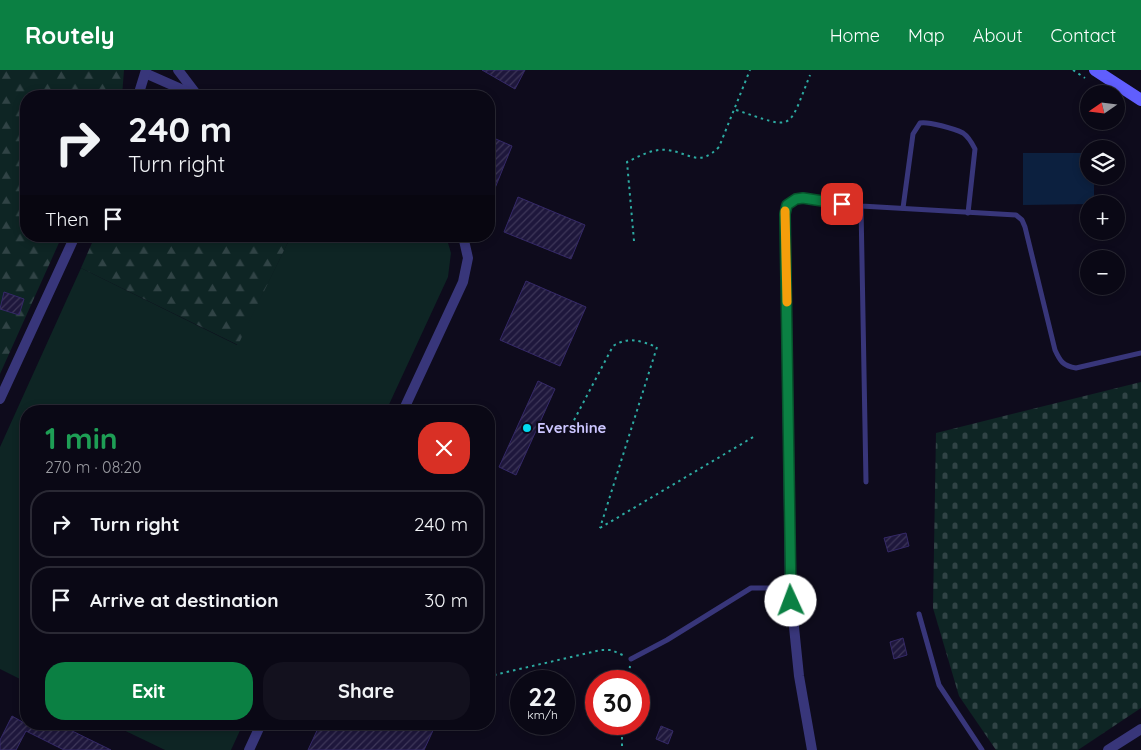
<!DOCTYPE html>
<html lang="en">
<head>
<meta charset="utf-8">
<style>
  body { margin:0; font-family:Quicksand,sans-serif; background:#13111e; color:#f1f3f6; height:100vh; display:flex; flex-direction:column; font-size:19px; white-space:nowrap }
  * { box-sizing:border-box; margin:0 }
  p { font-size:16px; color:#999aa0 }
  .icon { flex:none; width:28px; height:28px; fill:none; stroke:currentColor; stroke-width:2; stroke-linecap:round; stroke-linejoin:round }
  .map { position:relative; flex:1; overflow:hidden }
  .sheet { position:absolute; left:20px; top:335px; width:475px; height:325px; display:flex; flex-direction:column; background:#0a0815; border-radius:20px; box-shadow:0 2px 8px #0003,0 0 0 1px #2a2934 }
  .sheet>* { flex:none }
  .banner { position:absolute; left:20px; top:20px; width:475px; height:152px; border-radius:20px; box-shadow:0 2px 8px #0003,0 0 0 1px #2a2934; background:#0a0815; color:#f1f3f6; overflow:hidden }
  .needle { width:32px; rotate:256deg }
  .tools { position:absolute; left:1080px; top:15px; display:grid; gap:10px }
  .tools a { display:grid; place-items:center; width:45px; height:45px; border-radius:50%; background:#0a0815; box-shadow:0 2px 8px #0003,0 0 0 1px #2a2934; font-size:25px }
  .speed { position:absolute; left:510px; top:600px; display:flex; gap:10px; font-size:25px; font-weight:700; text-align:center }
  .speed>* { display:grid; place-content:center; width:65px; height:65px; border-radius:50%; background:#0a0815; box-shadow:0 2px 8px #0003,0 0 0 1px #2a2934; line-height:1 }
  .speed small { font-size:12px; font-weight:400 }
  .speed .limit { border:8px solid #d22; background:#fff; color:#111 }
  .pin { position:absolute; display:grid; place-items:center; width:42px; height:42px; color:#fff; margin:-21px; border-radius:10px; box-shadow:0 2px 8px #0006 }
  .me { position:absolute; width:55px; margin:-28px; rotate:358deg; stroke-linejoin:round; filter:drop-shadow(0 0 4px #0008) }
  .turn { display:flex; align-items:center; gap:18px; height:105px; padding:0 25px; font-size:22px }
  .turn .icon { width:65px; height:65px; stroke-width:2.5 }
  .turn b { display:block; font-size:35px; line-height:42px }
  .then { display:flex; align-items:center; height:48px; padding:0 25px; background:#0003; gap:10px; font-size:19px }
  .round { display:grid; place-items:center; flex:none; width:52px; height:52px; border-radius:20px; background:#13111e }
  .summary { display:flex; align-items:center; justify-content:space-between; height:85px; padding:0 25px }
  h1 { font-size:30px; font-weight:800; line-height:38px; color:#1e9e55 }
  .button { display:flex; gap:10px; margin-top:auto; padding:10px 25px }
  .button a { flex:1; height:58px; border-radius:20px; background:#0b8043; color:#fff; font-size:20px; font-weight:800; line-height:58px; text-align:center }
  .button a+a { background:#13111e; color:#f1f3f6 }
  ul { padding:0; list-style:none }
  li { display:flex; align-items:center; gap:15px; height:68px; margin:0 10px 8px; padding:0 15px; border:2px solid #2a2934; border-radius:20px }
  li div { flex:1 }
  li b { display:block; font-size:19px }
  li em { font-style:normal }
  header { display:flex; align-items:center; gap:30px; box-sizing:border-box; height:70px; padding:0 25px; background:#0b8043; color:#fff }
  header strong { font-size:24px }
  nav { display:flex; gap:28px; margin-inline-start:auto; font-size:18px }
  .map>svg:first-child { display:block }
  .grass { fill:#0e2524 }
  .forest { fill:url(#forest-firs) }
  .cemetery { fill:url(#cemetery-stones) }
  .water { fill:#0c203f }
  .building { fill:url(#building-hatch); stroke:#352968 }
  .lines { fill:none; stroke-linecap:round; stroke-linejoin:round }
  .path { stroke:#2daba2; stroke-width:2; stroke-dasharray:2.5 4; stroke-linecap:butt }
  .lane { stroke:#38367a; stroke-width:5 }
  .street { stroke:#38367a; stroke-width:10 }
  .secondary { stroke:#605efe; stroke-width:12 }
  .route-casing { stroke:#07532c; stroke-width:12 }
  .route { stroke:#0b8043; stroke-width:9 }
  .slow { stroke:#f59e0b; stroke-width:9 }
  .poi-dot { fill:#02daef; stroke:#0e0b1c; stroke-width:2 }
  .labels { text-anchor:middle; stroke-width:4.5; stroke-linejoin:round; paint-order:stroke }
  .poi-label { font-size:15px; font-weight:bold; fill:#ccc6ff; stroke:#0e0b1c; text-anchor:start }
</style>
</head>
<body>
<header>
<strong>Routely</strong>
<nav><a>Home</a><a>Map</a><a>About</a><a>Contact</a></nav>
</header>
<div class="map">
<svg width="1141" height="680" viewBox="0 0 1141 680">
  <defs>
    <pattern id="forest-firs" width="22" height="20" patternUnits="userSpaceOnUse" patternTransform="scale(1.25)"><rect width="22" height="20" fill="#0e2524"/><path d="M5 1l3.5 6h-7zM16 11l3.5 6h-7z" fill="#304345"/></pattern>
    <pattern id="cemetery-stones" width="16" height="16" patternUnits="userSpaceOnUse" patternTransform="scale(1.25)"><rect width="16" height="16" fill="#0e2524"/><path d="M2 7V4a2 2 0 0 1 4 0v3zM10 15v-3a2 2 0 0 1 4 0v3z" fill="#304345"/></pattern>
    <pattern id="building-hatch" width="6" height="6" patternUnits="userSpaceOnUse" patternTransform="scale(1.25)"><rect width="6" height="6" fill="#1e173c"/><path d="M-1 1l2-2M0 6l6-6M5 7l2-2" fill="none" stroke="#3e3759"/></pattern>
  </defs>
  <rect width="100%" height="100%" fill="#0e0b1c"/>
  <!-- grass -->
  <g class="grass">
    <path d="M291 166H446L451 183 448 207 386 341H26V612L0 599V377L81 198 237 275Z"/>
    <path d="M111 654H243L231 680H165Z"/>
  </g>
  <!-- forest -->
  <g class="forest">
    <path d="M0 0H124L122 26H26V166H62L0 304Z"/>
    <path d="M95 166H291L238 275 81 198Z"/>
  </g>
  <!-- cemetery -->
  <path class="cemetery" d="M1141 312V638L1078 680H996L959 626 933 538 936 363Z"/>
  <!-- water -->
  <path class="water" d="M1023 83H1089V106H1094V134L1023 135Z"/>
  <!-- building -->
  <g class="building">
    <path d="M482 0H525L515 19Z"/>
    <path d="M489 66 512 76 489 133Z"/>
    <path d="M518 127 585 155 571 189 504 162Z"/>
    <path d="M526 211 586 237 560 296 500 270Z"/>
    <path d="M4 222 24 229 19 245 0 239Z"/>
    <path d="M538 311 555 319 516 405 499 397Z"/>
    <path d="M906 463 909 476 888 482 884 468Z"/>
    <path d="M903 568 907 585 894 589 890 572Z"/>
    <path d="M12 646 26 654H58L111 680H64L26 661 16 680H0V670Z"/>
    <path d="M320 654H436L424 680H308Z"/>
    <path d="M661 656 673 661 668 674 656 669Z"/>
  </g>
  <g class="lines">
    <!-- path -->
    <g class="path">
      <path d="M1073 0 1085 8"/>
      <path d="M736 40C795 59 787 63 810 5"/>
      <path d="M634 171 627 92C640 86 653 78 668 80 692 84 699 97 719 77L750 0"/>
      <path d="M571 356 613 276C629 266 640 271 657 277L600 458"/>
      <path d="M600 458 755 366"/>
      <path d="M494 605 601 580H611L625 586"/>
      <path d="M628 611 630 596"/>
      <path d="M622 654V680"/>
    </g>
    <!-- lane -->
    <g class="lane">
      <path d="M861 136 866 412"/>
      <path d="M903 138 913 64 920 53C928 51 955 59 963 63 969 67 972 73 975 79L968 143"/>
      <path d="M785 144 787 135 796 129 803 128 861 136 1016 145 1022 150 1025 157 1055 280C1060 291 1063 296 1076 298L1141 283"/>
      <path d="M919 544 939 615 982 680"/>
      <path d="M631 589 667 570 751 518H790"/>
    </g>
    <!-- street -->
    <g class="street">
      <path d="M178 0 197 25"/>
      <path d="M147 4 197 26"/>
      <path d="M138 26 146 0"/>
      <path d="M785 144 790 518 799 606 812 680"/>
      <path d="M0 329 75 166"/>
      <path d="M403 341 463 212 468 188 463 166"/>
      <path d="M249 680 261 654"/>
      <path d="M1108 680 1141 659"/>
    </g>
    <!-- secondary -->
    <path class="secondary" d="M1095 0 1141 30"/>
  </g>
  <g class="lines">
    <!-- route casing -->
    <g class="route-casing">
      <path id="route" d="M791 531 785 144 787 135 796 129 803 128 842 134"/>
    </g>
    <!-- route -->
    <use href="#route" class="route"/>
    <!-- slow -->
    <path class="slow" d="M785 141 787 232"/>
  </g>
  <!-- markers -->
  <circle class="poi-dot" cx="527" cy="358" r="5"/>
  <g class="labels">
    <!-- poi labels -->
    <g class="poi-label">
      <text x="537" y="363">Evershine</text>
    </g>
  </g>
</svg>
<div class="tools">
<a><svg class="needle" viewBox="-14 -14 28 28"><path d="M0-13l5 13h-10z" fill="#e53935"/><path d="M0 13l5-13h-10z" fill="#999aa0"/></svg></a>
<a><svg class="icon" aria-label="layers" viewBox="0 0 24 24"><path d="M12 4l9 5-9 5-9-5zM3 14l9 5 9-5"/></svg></a>
<a>+</a>
<a>−</a>
</div>
<div class="speed"><div>22<small>km/h</small></div><div class="limit">30</div></div>
<div class="pin" style="left:842px;top:134px;background:#d93025"><svg class="icon" aria-label="arrive" viewBox="0 0 24 24"><path d="M6 21V4h12l-3 4 3 4H6"/></svg></div>
<svg class="me" style="left:791px;top:531px" viewBox="-20 -20 40 40"><circle r="19" fill="#fff"/><path d="M0-13L10 11 0 6-10 11z" fill="#0b8043"/></svg>
<div class="banner">
<div class="turn"><svg class="icon" aria-label="right" viewBox="0 0 24 24"><path d="M7 20v-9h11M14 6l5 5-5 5"/></svg><div><b>240 m</b>Turn right</div></div>
<div class="then">Then<svg class="icon" aria-label="arrive" viewBox="0 0 24 24"><path d="M6 21V4h12l-3 4 3 4H6"/></svg></div>
</div>
<section class="sheet">
<div class="summary"><div><h1>1 min</h1><p>270 m · 08:20</p></div><a class="round" style="background:#d93025;color:#fff"><svg class="icon" aria-label="close" viewBox="0 0 24 24"><path d="M6 6l12 12M18 6L6 18"/></svg></a></div>
<ul>
<li><svg class="icon" aria-label="right" viewBox="0 0 24 24"><path d="M7 20v-9h11M14 6l5 5-5 5"/></svg><div><b>Turn right</b></div><em>240 m</em></li>
<li><svg class="icon" aria-label="arrive" viewBox="0 0 24 24"><path d="M6 21V4h12l-3 4 3 4H6"/></svg><div><b>Arrive at destination</b></div><em>30 m</em></li>
</ul>
<div class="button"><a>Exit</a><a>Share</a></div>
</section>
</div>
</body>
</html>
